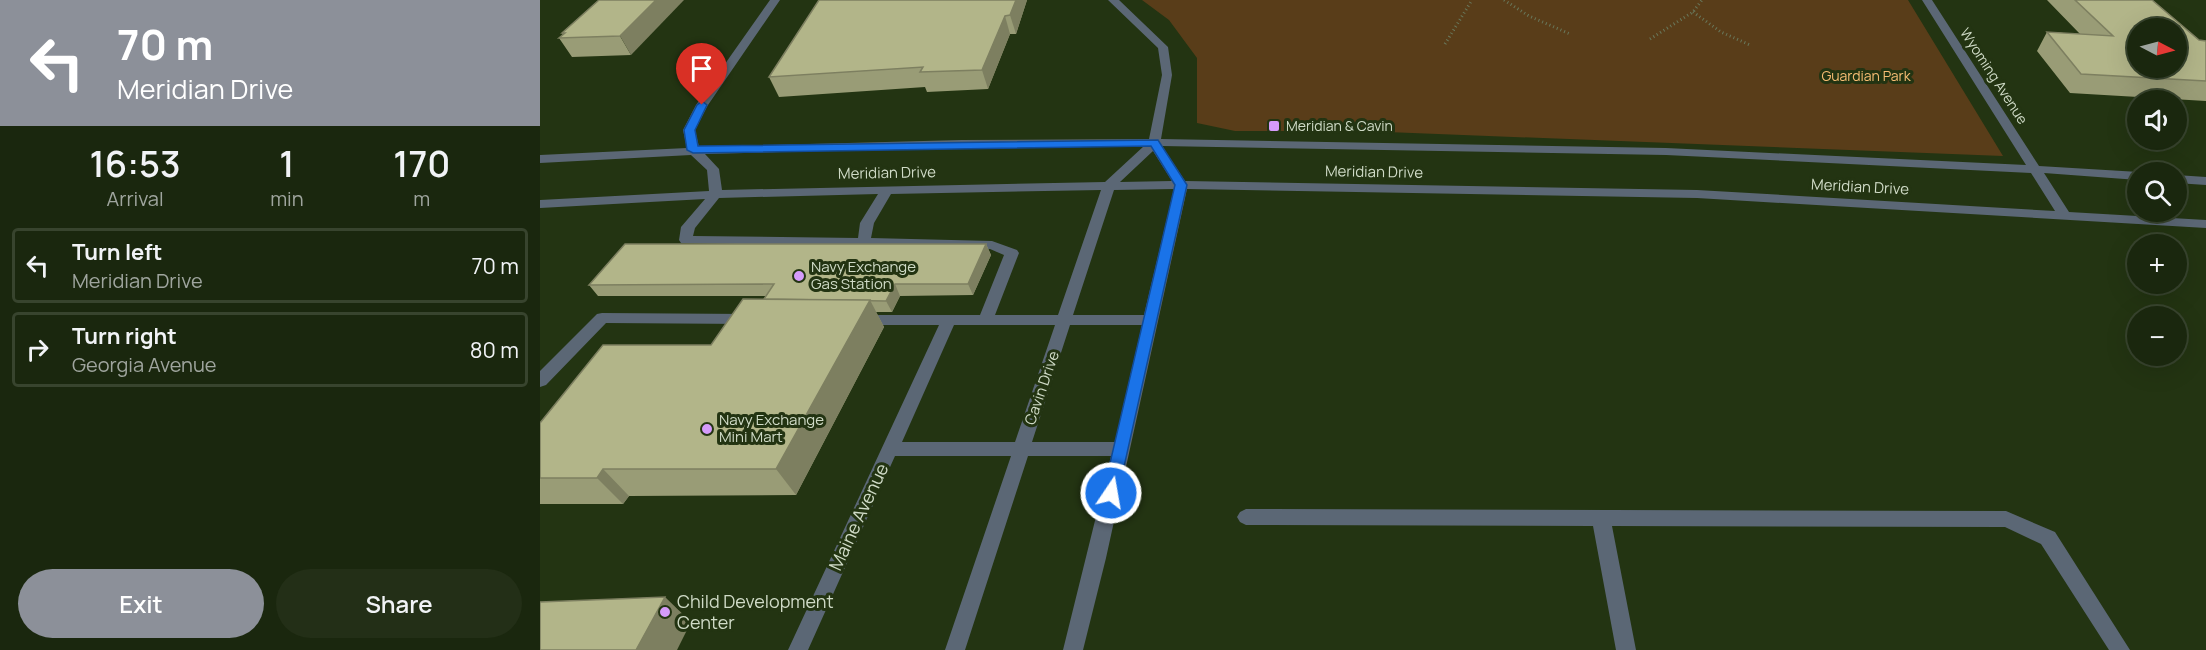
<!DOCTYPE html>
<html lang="en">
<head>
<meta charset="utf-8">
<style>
  body { margin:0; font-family:Manrope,sans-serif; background:#232f17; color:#f1f3f6; height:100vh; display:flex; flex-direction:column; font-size:22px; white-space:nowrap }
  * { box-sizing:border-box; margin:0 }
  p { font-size:20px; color:#9fa59e }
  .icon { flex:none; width:33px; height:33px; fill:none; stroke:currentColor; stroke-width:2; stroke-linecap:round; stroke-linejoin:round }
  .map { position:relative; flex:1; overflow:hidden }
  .side { display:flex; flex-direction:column; background:#1a270e; width:540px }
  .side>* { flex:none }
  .guide { background:#8c9099; color:#fff; overflow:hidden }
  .needle { width:39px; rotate:96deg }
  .buttons { position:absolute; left:1587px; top:18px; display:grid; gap:12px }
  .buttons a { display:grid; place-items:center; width:60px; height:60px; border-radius:50%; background:#1a270e; box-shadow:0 6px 24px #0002,0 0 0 2px #38442e; font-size:30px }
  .pin { position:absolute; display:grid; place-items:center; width:51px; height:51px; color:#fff; margin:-62px -26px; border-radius:50% 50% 50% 0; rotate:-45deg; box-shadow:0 0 6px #0007 }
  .pin .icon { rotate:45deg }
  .me { position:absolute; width:66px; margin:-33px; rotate:12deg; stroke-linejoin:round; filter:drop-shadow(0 0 4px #0008) }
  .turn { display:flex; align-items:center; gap:21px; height:126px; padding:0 18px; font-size:27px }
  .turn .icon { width:78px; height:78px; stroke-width:2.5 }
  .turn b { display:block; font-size:42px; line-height:51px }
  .eta { display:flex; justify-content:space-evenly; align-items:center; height:102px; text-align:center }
  .eta b { font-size:36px; font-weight:600; line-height:42px }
  .cta { display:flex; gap:12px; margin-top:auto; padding:12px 18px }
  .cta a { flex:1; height:69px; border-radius:36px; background:#8c9099; color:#fff; font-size:24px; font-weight:600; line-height:69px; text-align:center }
  .cta a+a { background:#232f17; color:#f1f3f6 }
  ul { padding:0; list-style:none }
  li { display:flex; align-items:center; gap:18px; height:75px; margin:0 12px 9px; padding:0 6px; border:3px solid #38442e; border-radius:6px }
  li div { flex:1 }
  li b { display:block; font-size:22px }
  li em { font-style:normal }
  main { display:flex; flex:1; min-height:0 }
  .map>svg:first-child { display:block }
  .green { fill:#593d19 }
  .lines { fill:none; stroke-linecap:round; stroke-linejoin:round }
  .path { stroke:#69785c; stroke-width:3; stroke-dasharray:1 3; stroke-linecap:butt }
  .minor { fill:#5b6775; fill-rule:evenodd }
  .wall { fill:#999c76 }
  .shaded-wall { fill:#7d7f60 }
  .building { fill:#b2b589; stroke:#7d7f60; stroke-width:1.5; fill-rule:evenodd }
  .route { fill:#1a73e8; stroke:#114b97; stroke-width:1.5 }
  .poi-dot { fill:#d59bfa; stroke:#233412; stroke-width:2 }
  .labels { text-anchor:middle; stroke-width:6; stroke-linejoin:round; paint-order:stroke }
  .far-park-label { font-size:14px; fill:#f8bd74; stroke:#233412 }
  .far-street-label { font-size:14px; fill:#d0dbc7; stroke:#233412 }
  .far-poi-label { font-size:14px; fill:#d0dbc7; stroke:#233412; text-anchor:start }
  .street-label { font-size:15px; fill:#d0dbc7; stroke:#233412 }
  .poi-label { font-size:15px; fill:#d0dbc7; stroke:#233412; text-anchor:start }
  .near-street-label { font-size:18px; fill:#d0dbc7; stroke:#233412 }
  .near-poi-label { font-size:18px; fill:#d0dbc7; stroke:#233412; text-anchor:start }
</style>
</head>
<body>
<main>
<section class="side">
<div class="guide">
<div class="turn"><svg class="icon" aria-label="left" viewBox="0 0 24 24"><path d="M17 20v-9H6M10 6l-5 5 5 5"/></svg><div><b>70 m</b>Meridian Drive</div></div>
</div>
<div class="eta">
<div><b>16:53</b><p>Arrival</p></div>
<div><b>1</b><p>min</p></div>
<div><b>170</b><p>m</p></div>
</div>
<ul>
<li><svg class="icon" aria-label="left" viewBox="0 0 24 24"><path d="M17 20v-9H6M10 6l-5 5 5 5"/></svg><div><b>Turn left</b><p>Meridian Drive</p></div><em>70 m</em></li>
<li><svg class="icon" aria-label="right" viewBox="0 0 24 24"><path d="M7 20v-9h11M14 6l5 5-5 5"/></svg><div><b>Turn right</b><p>Georgia Avenue</p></div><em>80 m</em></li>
</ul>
<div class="cta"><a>Exit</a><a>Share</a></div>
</section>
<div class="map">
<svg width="1666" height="650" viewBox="0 0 1666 650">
  <rect width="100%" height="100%" fill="#233412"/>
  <!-- green -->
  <path class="green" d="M602 0H1368L1463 156 822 131H695L657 123V58L629 20Z"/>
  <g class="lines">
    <!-- path -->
    <g class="path">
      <path d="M964 0 989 16 1030 34"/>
      <path d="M1153 12 1181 32 1210 45"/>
      <path d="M1110 39 1153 12 1162 0"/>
      <path d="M905 44 932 0"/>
    </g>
    <!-- minor -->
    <g class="minor">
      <path d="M230 0H240L168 105 155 130 159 147 421 140 609 139 622 75 618 48 568 0H579L628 47 632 75 621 139 1126 148 1486 165 1382 0H1392L1499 166 1599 172 1598 180 1504 173 1529 212 1666 220V228L1157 198 647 189 566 558 543 650H523L571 456H488L425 650H405L471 456H355L268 650H248L399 325H322L315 320 322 315H440L464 255 450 249 141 243 139 240 141 227 165 199 0 208V200L169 191 167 170 151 155 0 163V155L147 148 143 130 156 105ZM604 146 565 182 182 190 179 169 165 154 421 147ZM622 146 1126 155 1491 173 1515 211 1157 190 645 181ZM613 151 632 181 580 182ZM634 189 604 315H533L574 190ZM561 190 518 315H455L479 253 477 250 452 241 331 238 334 223 351 194ZM338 194 320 223 318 238 153 236 155 228 179 198ZM414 325H515L475 442H362ZM530 325H602L575 442H492Z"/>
      <path d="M1636 175 1666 177V185L1636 183Z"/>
      <path d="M62 313 208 314 215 319 208 324 66 323 6 385 0 387V371L57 314Z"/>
      <path d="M706 509 1466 511 1515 532 1590 650H1569L1501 544 1465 527 1072 526 1096 650H1076L1053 526 706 525 700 522 697 517 700 512Z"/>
    </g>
  </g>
  <!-- wall -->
  <g class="wall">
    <path d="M59 0 91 55 32 57 19 38 23 35 22 33Z"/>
    <path d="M279 0H487L476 34H470L448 89 387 92 385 87 239 97 229 77Z"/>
    <path d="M1507 0H1612L1659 40 1666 41V101L1530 93 1497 51 1507 32 1540 34Z"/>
    <path d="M446 244 451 255 433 295 360 296 352 312H336L344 327 256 495 89 496 83 504H0V423L171 345 224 299 226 296H58L49 285Z"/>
  </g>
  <!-- shaded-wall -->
  <g class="shaded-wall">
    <path d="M116 0H144L91 55 80 36Z"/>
    <path d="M476 0H487L476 34 470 15Z"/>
    <path d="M465 16 470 34 448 89 442 70Z"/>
    <path d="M446 244 451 255 433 295 428 284Z"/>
    <path d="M355 284 360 296 352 312 346 301Z"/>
    <path d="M330 300 344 327 256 495 236 469Z"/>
    <path d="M63 469 89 496 83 504 57 478Z"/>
    <path d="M125 597 151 622 137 650H96Z"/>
  </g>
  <!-- building -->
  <g class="building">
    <path d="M59 0H116L80 36 19 38 25 33H22Z"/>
    <path d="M279 0H476L470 15 465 16 442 70 380 72 383 67 229 77Z"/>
    <path d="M1535 0H1612L1659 40 1666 41V81L1541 74 1507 32 1573 36ZM1598 28H1636V68H1598Z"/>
    <path d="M85 244H446L428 284H355L346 301 224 299 234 284 49 285Z"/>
    <path d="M203 299 330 300 236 469H63L57 478H0V423L63 345H171Z"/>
    <path d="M125 597 96 650H0V602Z"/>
  </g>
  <!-- route -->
  <path class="route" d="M162 101 167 105 155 130 158 146 618 140 647 185 577 498 571 500 566 498 563 493 635 185 611 146 153 153 147 150 144 130 157 105Z"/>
  <!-- markers -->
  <g class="poi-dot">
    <rect x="728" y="120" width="12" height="12" rx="3"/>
    <circle cx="259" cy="276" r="6"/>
    <circle cx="167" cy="429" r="6"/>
    <circle cx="125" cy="612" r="6"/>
  </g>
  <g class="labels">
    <!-- far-park labels -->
    <g class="far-park-label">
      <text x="1326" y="81">Guardian Park</text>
    </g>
    <!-- far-street labels -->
    <g class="far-street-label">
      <text transform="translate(1454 76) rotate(57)" y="5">Wyoming Avenue</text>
    </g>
    <!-- far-poi labels -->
    <g class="far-poi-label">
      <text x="746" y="131">Meridian &amp; Cavin</text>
    </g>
    <!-- street labels -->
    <g class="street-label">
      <text transform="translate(834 172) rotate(1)" y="5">Meridian Drive</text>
      <text transform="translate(347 173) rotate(-1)" y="5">Meridian Drive</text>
      <text transform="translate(1320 187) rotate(3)" y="5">Meridian Drive</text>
      <text transform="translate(502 388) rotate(-71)" y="5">Cavin Drive</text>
    </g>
    <!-- poi labels -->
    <g class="poi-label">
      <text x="271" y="272">Navy Exchange<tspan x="271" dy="17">Gas Station</tspan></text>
      <text x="179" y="425">Navy Exchange<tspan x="179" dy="17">Mini Mart</tspan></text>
    </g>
    <!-- near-street labels -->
    <g class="near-street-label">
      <text transform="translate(319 517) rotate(-65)" y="6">Maine Avenue</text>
    </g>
    <!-- near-poi labels -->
    <g class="near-poi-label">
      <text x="137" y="608">Child Development<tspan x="137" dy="21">Center</tspan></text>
    </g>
  </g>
</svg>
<div class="buttons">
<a><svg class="needle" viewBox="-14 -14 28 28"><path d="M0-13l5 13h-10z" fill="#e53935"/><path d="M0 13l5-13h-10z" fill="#9fa59e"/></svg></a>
<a><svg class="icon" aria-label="sound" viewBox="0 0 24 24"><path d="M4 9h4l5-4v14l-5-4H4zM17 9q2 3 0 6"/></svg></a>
<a><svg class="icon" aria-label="search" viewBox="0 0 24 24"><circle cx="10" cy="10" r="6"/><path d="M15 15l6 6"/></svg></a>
<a>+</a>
<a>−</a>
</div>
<div class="pin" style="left:162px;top:105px;background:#d93025"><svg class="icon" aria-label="arrive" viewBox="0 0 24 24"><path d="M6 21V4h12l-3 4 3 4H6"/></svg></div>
<svg class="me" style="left:571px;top:493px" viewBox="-20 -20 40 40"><circle r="17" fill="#1a73e8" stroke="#fff" stroke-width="3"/><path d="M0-11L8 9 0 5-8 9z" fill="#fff"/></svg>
</div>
</main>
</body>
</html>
